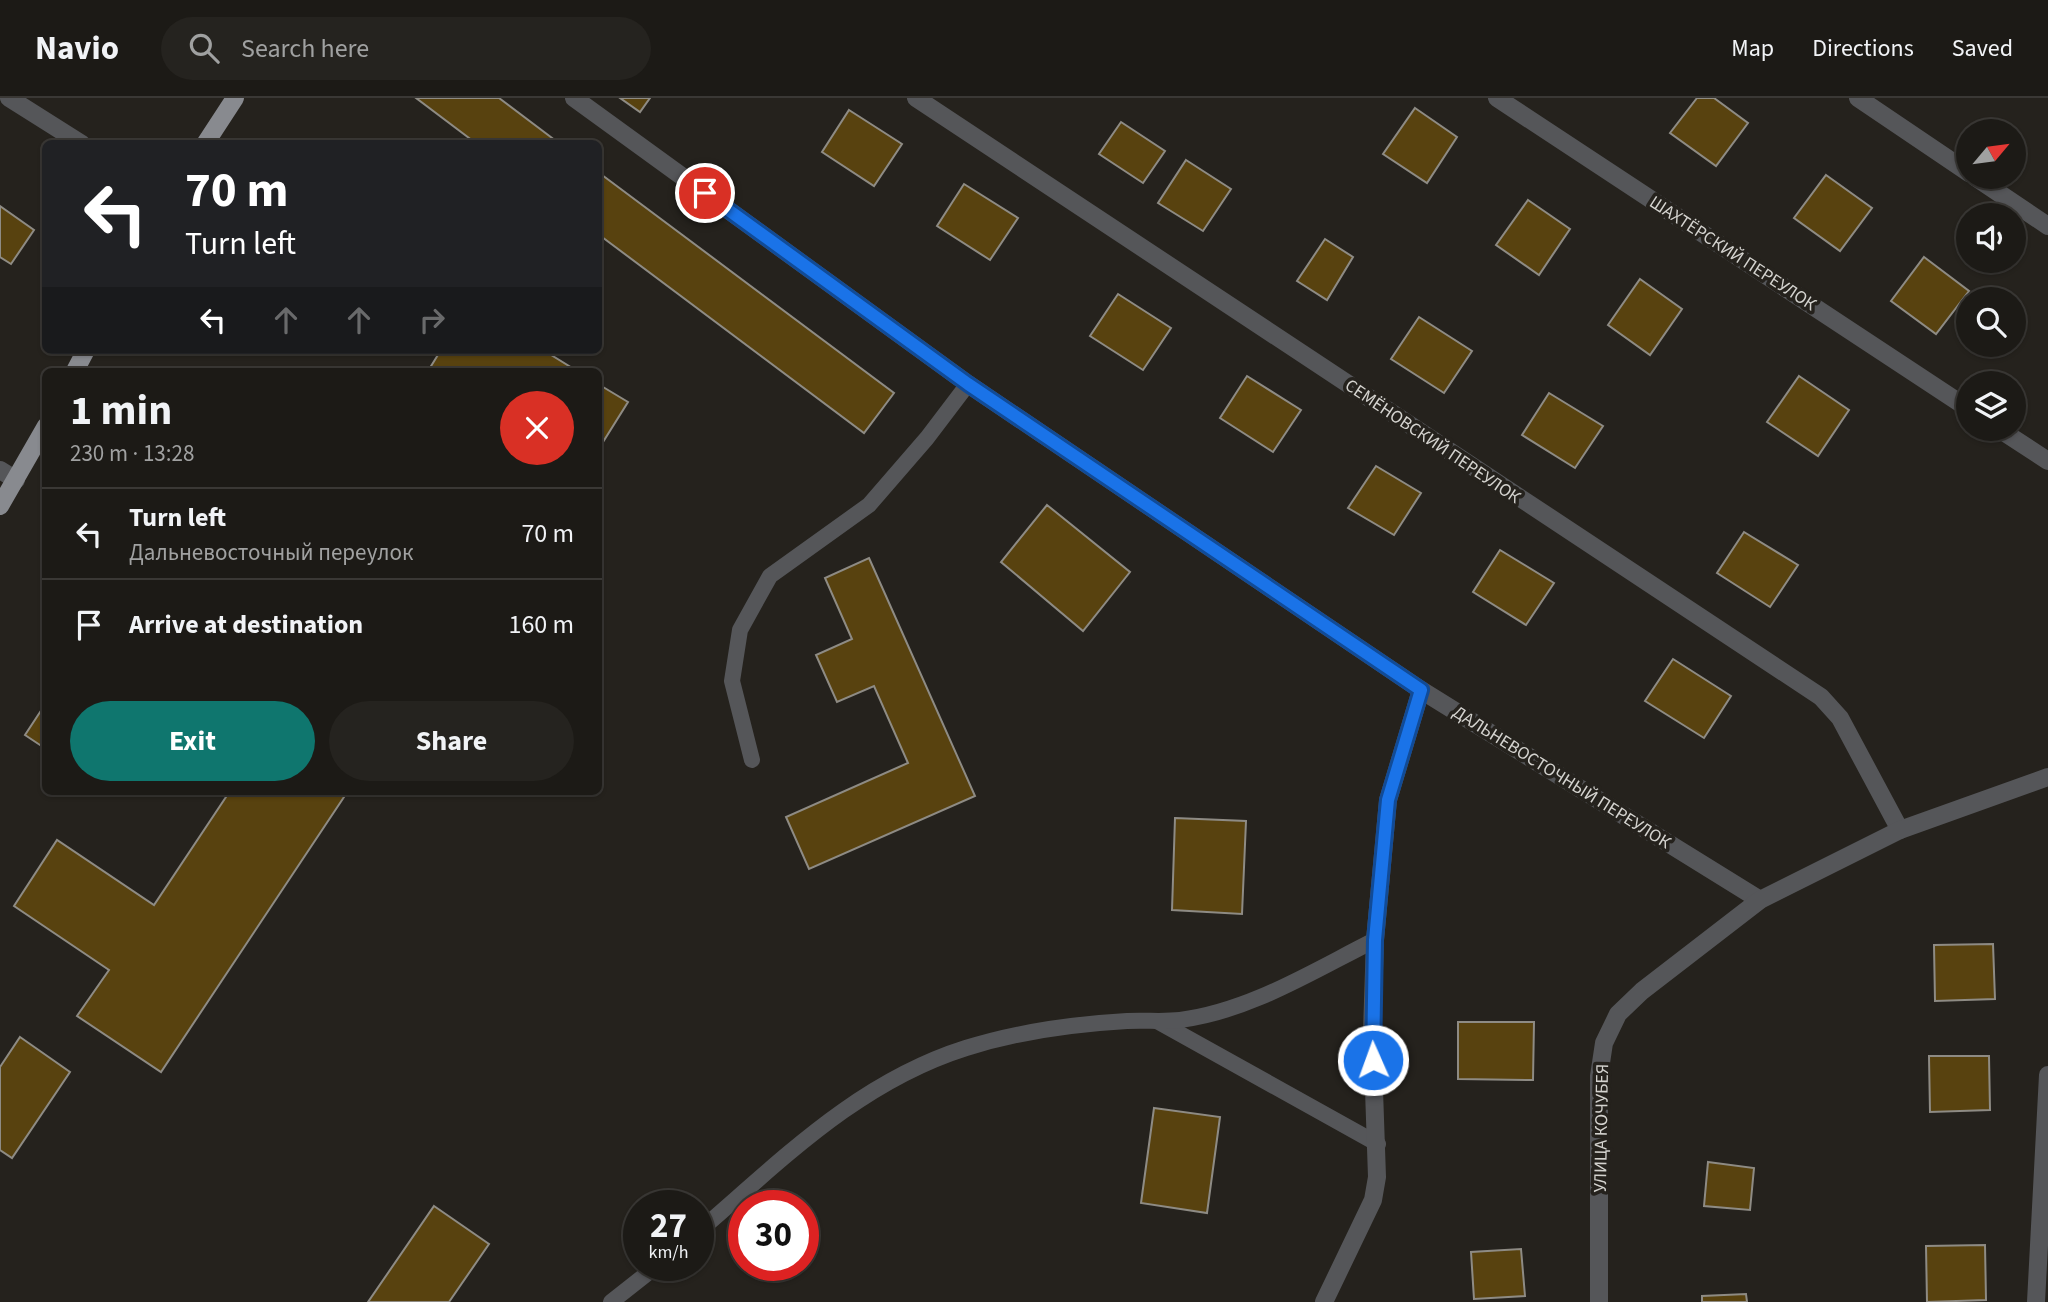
<!DOCTYPE html>
<html lang="en">
<head>
<meta charset="utf-8">
<style>
  body { margin:0; font-family:"Source Sans 3",sans-serif; background:#25231f; color:#f1f3f6; height:100vh; display:flex; flex-direction:column; font-size:26px; white-space:nowrap }
  * { box-sizing:border-box; margin:0 }
  p { font-size:23px; color:#a0a1a1 }
  .icon { flex:none; width:38px; height:38px; fill:none; stroke:currentColor; stroke-width:2; stroke-linecap:round; stroke-linejoin:round }
  .map { position:relative; flex:1; overflow:hidden }
  .side { position:absolute; left:42px; top:270px; width:560px; height:427px; display:flex; flex-direction:column; background:#1c1a16; border-radius:10px; box-shadow:0 2px 5px #0004,0 0 0 2px #3a3835 }
  .side>* { flex:none }
  .hud { position:absolute; left:42px; top:42px; width:560px; height:214px; border-radius:10px; box-shadow:0 2px 5px #0004,0 0 0 2px #3a3835; background:#202124; color:#fff; overflow:hidden }
  .needle { width:46px; rotate:61deg }
  .tools { position:absolute; left:1956px; top:21px; display:grid; gap:14px }
  .tools a { display:grid; place-items:center; width:70px; height:70px; border-radius:50%; background:#1c1a16; box-shadow:0 2px 5px #0004,0 0 0 2px #3a3835; font-size:35px }
  .speed { position:absolute; left:623px; top:1092px; display:flex; gap:14px; font-size:35px; font-weight:700; text-align:center }
  .speed>* { display:grid; place-content:center; width:91px; height:91px; border-radius:50%; background:#1c1a16; box-shadow:0 2px 5px #0004,0 0 0 2px #3a3835; line-height:1 }
  .speed small { font-size:18px; font-weight:400 }
  .speed .limit { border:10px solid #d22; background:#fff; color:#111 }
  .pin { position:absolute; display:grid; place-items:center; width:60px; height:60px; color:#fff; margin:-30px; border:4px solid #fff; border-radius:50%; box-shadow:0 2px 7px #0007 }
  .me { position:absolute; width:77px; margin:-38px; rotate:358deg; stroke-linejoin:round; filter:drop-shadow(0 0 5px #0008) }
  .turn { display:flex; align-items:center; gap:24px; height:147px; padding:0 28px; font-size:32px }
  .turn .icon { width:91px; height:91px; stroke-width:2.5 }
  .turn b { display:block; font-size:49px; line-height:60px }
  .lanes { display:flex; align-items:center; height:66px; padding:0 28px; background:#0003; justify-content:center; gap:35px; direction:ltr }
  .lanes .off { opacity:.35 }
  .round { display:grid; place-items:center; flex:none; width:74px; height:74px; border-radius:37px; background:#25231f }
  .headline { display:flex; align-items:center; justify-content:space-between; height:119px; padding:0 28px }
  h1 { font-size:42px; font-weight:700; line-height:52px }
  .action { display:flex; gap:14px; margin-top:auto; padding:14px 28px }
  .action a { flex:1; height:80px; border-radius:42px; background:#0f766e; color:#fff; font-size:28px; font-weight:700; line-height:80px; text-align:center }
  .action a+a { background:#25231f; color:#f1f3f6 }
  ul { padding:0; list-style:none }
  li { display:flex; align-items:center; gap:21px; height:91px; padding:0 28px; border-top:2px solid #3a3835 }
  li div { flex:1 }
  li b { display:block; font-size:26px }
  li em { font-style:normal }
  header { display:flex; align-items:center; gap:42px; box-sizing:border-box; height:98px; padding:0 35px; background:#1c1a16; border-bottom:2px solid #3a3835 }
  header strong { font-size:33px }
  nav { display:flex; gap:38px; margin-inline-start:auto; font-size:24px }
  .search { width:490px; height:63px; background:#25231f; display:flex; align-items:center; gap:18px; box-sizing:border-box; padding:0 24px; border-radius:38px; color:#a0a1a1; font-size:26px }
  .map>svg:first-child { display:block }
  .building { fill:#58420f; stroke:#8e8b84; stroke-width:2 }
  .lines { fill:none; stroke-linecap:round; stroke-linejoin:round }
  .lane { stroke:#555659; stroke-width:16 }
  .street { stroke:#555659; stroke-width:18 }
  .primary { stroke:#888a8f; stroke-width:18 }
  .route-casing { stroke:#114b97; stroke-width:18 }
  .route { stroke:#1a73e8; stroke-width:12 }
  .labels { text-anchor:middle; stroke-width:7; stroke-linejoin:round; paint-order:stroke }
  .street-label { font-size:18px; fill:#d4d3cf; stroke:#25221d }
</style>
</head>
<body>
<header>
<strong>Navio</strong>
<div class="search"><svg class="icon" aria-label="search" viewBox="0 0 24 24"><circle cx="10" cy="10" r="6"/><path d="M15 15l6 6"/></svg>Search here</div>
<nav><a>Map</a><a>Directions</a><a>Saved</a></nav>
</header>
<div class="map">
<svg width="2048" height="1204" viewBox="0 0 2048 1204">
  <rect width="100%" height="100%" fill="#25221d"/>
  <!-- building -->
  <g class="building">
    <path d="M416 0H499L560 46H477Z"/>
    <path d="M620 0H650L640 14Z"/>
    <path d="M1697 0H1714L1748 25 1716 68 1670 35Z"/>
    <path d="M1415 10 1457 39 1427 85 1383 56Z"/>
    <path d="M849 12 902 46 874 88 822 54Z"/>
    <path d="M1121 24 1165 53 1143 85 1099 56Z"/>
    <path d="M1186 62 1231 91 1203 133 1158 105Z"/>
    <path d="M598 74 894 295 864 335 598 136Z"/>
    <path d="M1826 77 1872 110 1840 153 1794 120Z"/>
    <path d="M964 86 1018 120 990 162 937 128Z"/>
    <path d="M1528 102 1570 131 1539 177 1496 147Z"/>
    <path d="M0 108 34 132 11 166 0 159Z"/>
    <path d="M1325 141 1353 159 1327 202 1297 183Z"/>
    <path d="M1924 159 1969 193 1936 236 1891 203Z"/>
    <path d="M1640 181 1682 211 1650 257 1608 227Z"/>
    <path d="M1118 196 1171 230 1143 272 1090 238Z"/>
    <path d="M1419 219 1472 253 1444 295 1391 261Z"/>
    <path d="M441 252H543L577 273H428Z"/>
    <path d="M1247 278 1301 312 1273 354 1220 320Z"/>
    <path d="M1799 278 1849 312 1818 358 1767 324Z"/>
    <path d="M598 286 628 304 598 352Z"/>
    <path d="M1549 295 1603 328 1575 370 1522 337Z"/>
    <path d="M1376 368 1421 395 1394 437 1348 410Z"/>
    <path d="M1047 407 1130 474 1083 533 1001 464Z"/>
    <path d="M1744 434 1798 467 1770 509 1717 475Z"/>
    <path d="M1500 452 1554 485 1526 527 1473 494Z"/>
    <path d="M869 460 975 698 809 771 786 719 908 665 874 588 837 604 816 557 852 541 825 480Z"/>
    <path d="M1673 561 1731 598 1704 640 1645 603Z"/>
    <path d="M46 605V651L25 637Z"/>
    <path d="M230 693H348L161 974 77 918 109 872 14 808 57 742 154 807Z"/>
    <path d="M1175 720 1246 723 1242 816 1172 812Z"/>
    <path d="M1993 846 1995 901 1935 903 1934 847Z"/>
    <path d="M1458 924H1534L1533 982 1458 981Z"/>
    <path d="M20 939 70 974 12 1060 0 1052V969Z"/>
    <path d="M1929 958H1989L1990 1012 1930 1014Z"/>
    <path d="M1154 1010 1220 1019 1207 1115 1141 1105Z"/>
    <path d="M1708 1064 1754 1070 1750 1112 1704 1108Z"/>
    <path d="M434 1108 489 1146 449 1204H368Z"/>
    <path d="M1985 1147 1986 1202 1927 1204 1926 1148Z"/>
    <path d="M1521 1151 1525 1198 1474 1201 1471 1154Z"/>
    <path d="M1746 1196 1747 1204H1702V1198Z"/>
  </g>
  <g class="lines">
    <!-- lane -->
    <g class="lane">
      <path d="M752 662 732 583 740 532 770 478 869 407 927 340 968 286"/>
      <path d="M1157 923 1378 1046"/>
      <path d="M698 1134C782 1062 858 984 966 950 1017 934 1074 926 1127 923 1145 922 1163 924 1180 922 1250 913 1313 873 1375 842"/>
      <path d="M611 1204 658 1167"/>
    </g>
    <!-- street -->
    <g class="street">
      <path d="M9 0 82 46"/>
      <path d="M574 0 968 286 1421 592 1760 802"/>
      <path d="M916 0 1821 599 1840 620 1900 732"/>
      <path d="M1497 0 1969 311"/>
      <path d="M1858 0 1969 75"/>
      <path d="M1975 79 2048 128"/>
      <path d="M1999 331 2048 363"/>
      <path d="M0 372 16 382"/>
      <path d="M1324 1204 1373 1102 1377 1079 1372 934 1375 842 1388 702 1421 592"/>
      <path d="M1599 1204V978L1604 945 1618 916 1642 893 1760 802 1900 732 2048 679"/>
      <path d="M2036 1204 2048 977"/>
    </g>
    <!-- primary -->
    <g class="primary">
      <path d="M205 46 235 0"/>
      <path d="M75 273 86 252"/>
      <path d="M0 408 46 328"/>
    </g>
  </g>
  <g class="lines">
    <!-- route casing -->
    <g class="route-casing">
      <path id="route" d="M705 95 968 286 1421 592 1388 702 1375 842 1373 962"/>
    </g>
    <!-- route -->
    <use href="#route" class="route"/>
  </g>
  <g class="labels">
    <!-- street labels -->
    <g class="street-label">
      <text transform="translate(1733 155) rotate(33)" y="6">ШАХТЁРСКИЙ ПЕРЕУЛОК</text>
      <text transform="translate(1433 343) rotate(34)" y="6">СЕМЁНОВСКИЙ ПЕРЕУЛОК</text>
      <text transform="translate(1562 679) rotate(32)" y="6">ДАЛЬНЕВОСТОЧНЫЙ ПЕРЕУЛОК</text>
      <text transform="translate(1601 1030) rotate(-89)" y="6">УЛИЦА КОЧУБЕЯ</text>
    </g>
  </g>
</svg>
<div class="tools">
<a><svg class="needle" viewBox="-14 -14 28 28"><path d="M0-13l5 13h-10z" fill="#e53935"/><path d="M0 13l5-13h-10z" fill="#a0a1a1"/></svg></a>
<a><svg class="icon" aria-label="sound" viewBox="0 0 24 24"><path d="M4 9h4l5-4v14l-5-4H4zM17 9q2 3 0 6"/></svg></a>
<a><svg class="icon" aria-label="search" viewBox="0 0 24 24"><circle cx="10" cy="10" r="6"/><path d="M15 15l6 6"/></svg></a>
<a><svg class="icon" aria-label="layers" viewBox="0 0 24 24"><path d="M12 4l9 5-9 5-9-5zM3 14l9 5 9-5"/></svg></a>
</div>
<div class="speed"><div>27<small>km/h</small></div><div class="limit">30</div></div>
<div class="pin" style="left:705px;top:95px;background:#d93025"><svg class="icon" aria-label="arrive" viewBox="0 0 24 24"><path d="M6 21V4h12l-3 4 3 4H6"/></svg></div>
<svg class="me" style="left:1373px;top:962px" viewBox="-20 -20 40 40"><circle r="17" fill="#1a73e8" stroke="#fff" stroke-width="3"/><path d="M0-11L8 9 0 5-8 9z" fill="#fff"/></svg>
<div class="hud">
<div class="turn"><svg class="icon" aria-label="left" viewBox="0 0 24 24"><path d="M17 20v-9H6M10 6l-5 5 5 5"/></svg><div><b>70 m</b>Turn left</div></div>
<div class="lanes"><svg class="icon" aria-label="left" viewBox="0 0 24 24"><path d="M17 20v-9H6M10 6l-5 5 5 5"/></svg><svg class="icon off" aria-label="ahead" viewBox="0 0 24 24"><path d="M12 20V5M6 11l6-6 6 6"/></svg><svg class="icon off" aria-label="ahead" viewBox="0 0 24 24"><path d="M12 20V5M6 11l6-6 6 6"/></svg><svg class="icon off" aria-label="right" viewBox="0 0 24 24"><path d="M7 20v-9h11M14 6l5 5-5 5"/></svg></div>
</div>
<section class="side">
<div class="headline"><div><h1>1 min</h1><p>230 m · 13:28</p></div><a class="round" style="background:#d93025;color:#fff"><svg class="icon" aria-label="close" viewBox="0 0 24 24"><path d="M6 6l12 12M18 6L6 18"/></svg></a></div>
<ul>
<li><svg class="icon" aria-label="left" viewBox="0 0 24 24"><path d="M17 20v-9H6M10 6l-5 5 5 5"/></svg><div><b>Turn left</b><p>Дальневосточный переулок</p></div><em>70 m</em></li>
<li><svg class="icon" aria-label="arrive" viewBox="0 0 24 24"><path d="M6 21V4h12l-3 4 3 4H6"/></svg><div><b>Arrive at destination</b></div><em>160 m</em></li>
</ul>
<div class="action"><a>Exit</a><a>Share</a></div>
</section>
</div>
</body>
</html>
